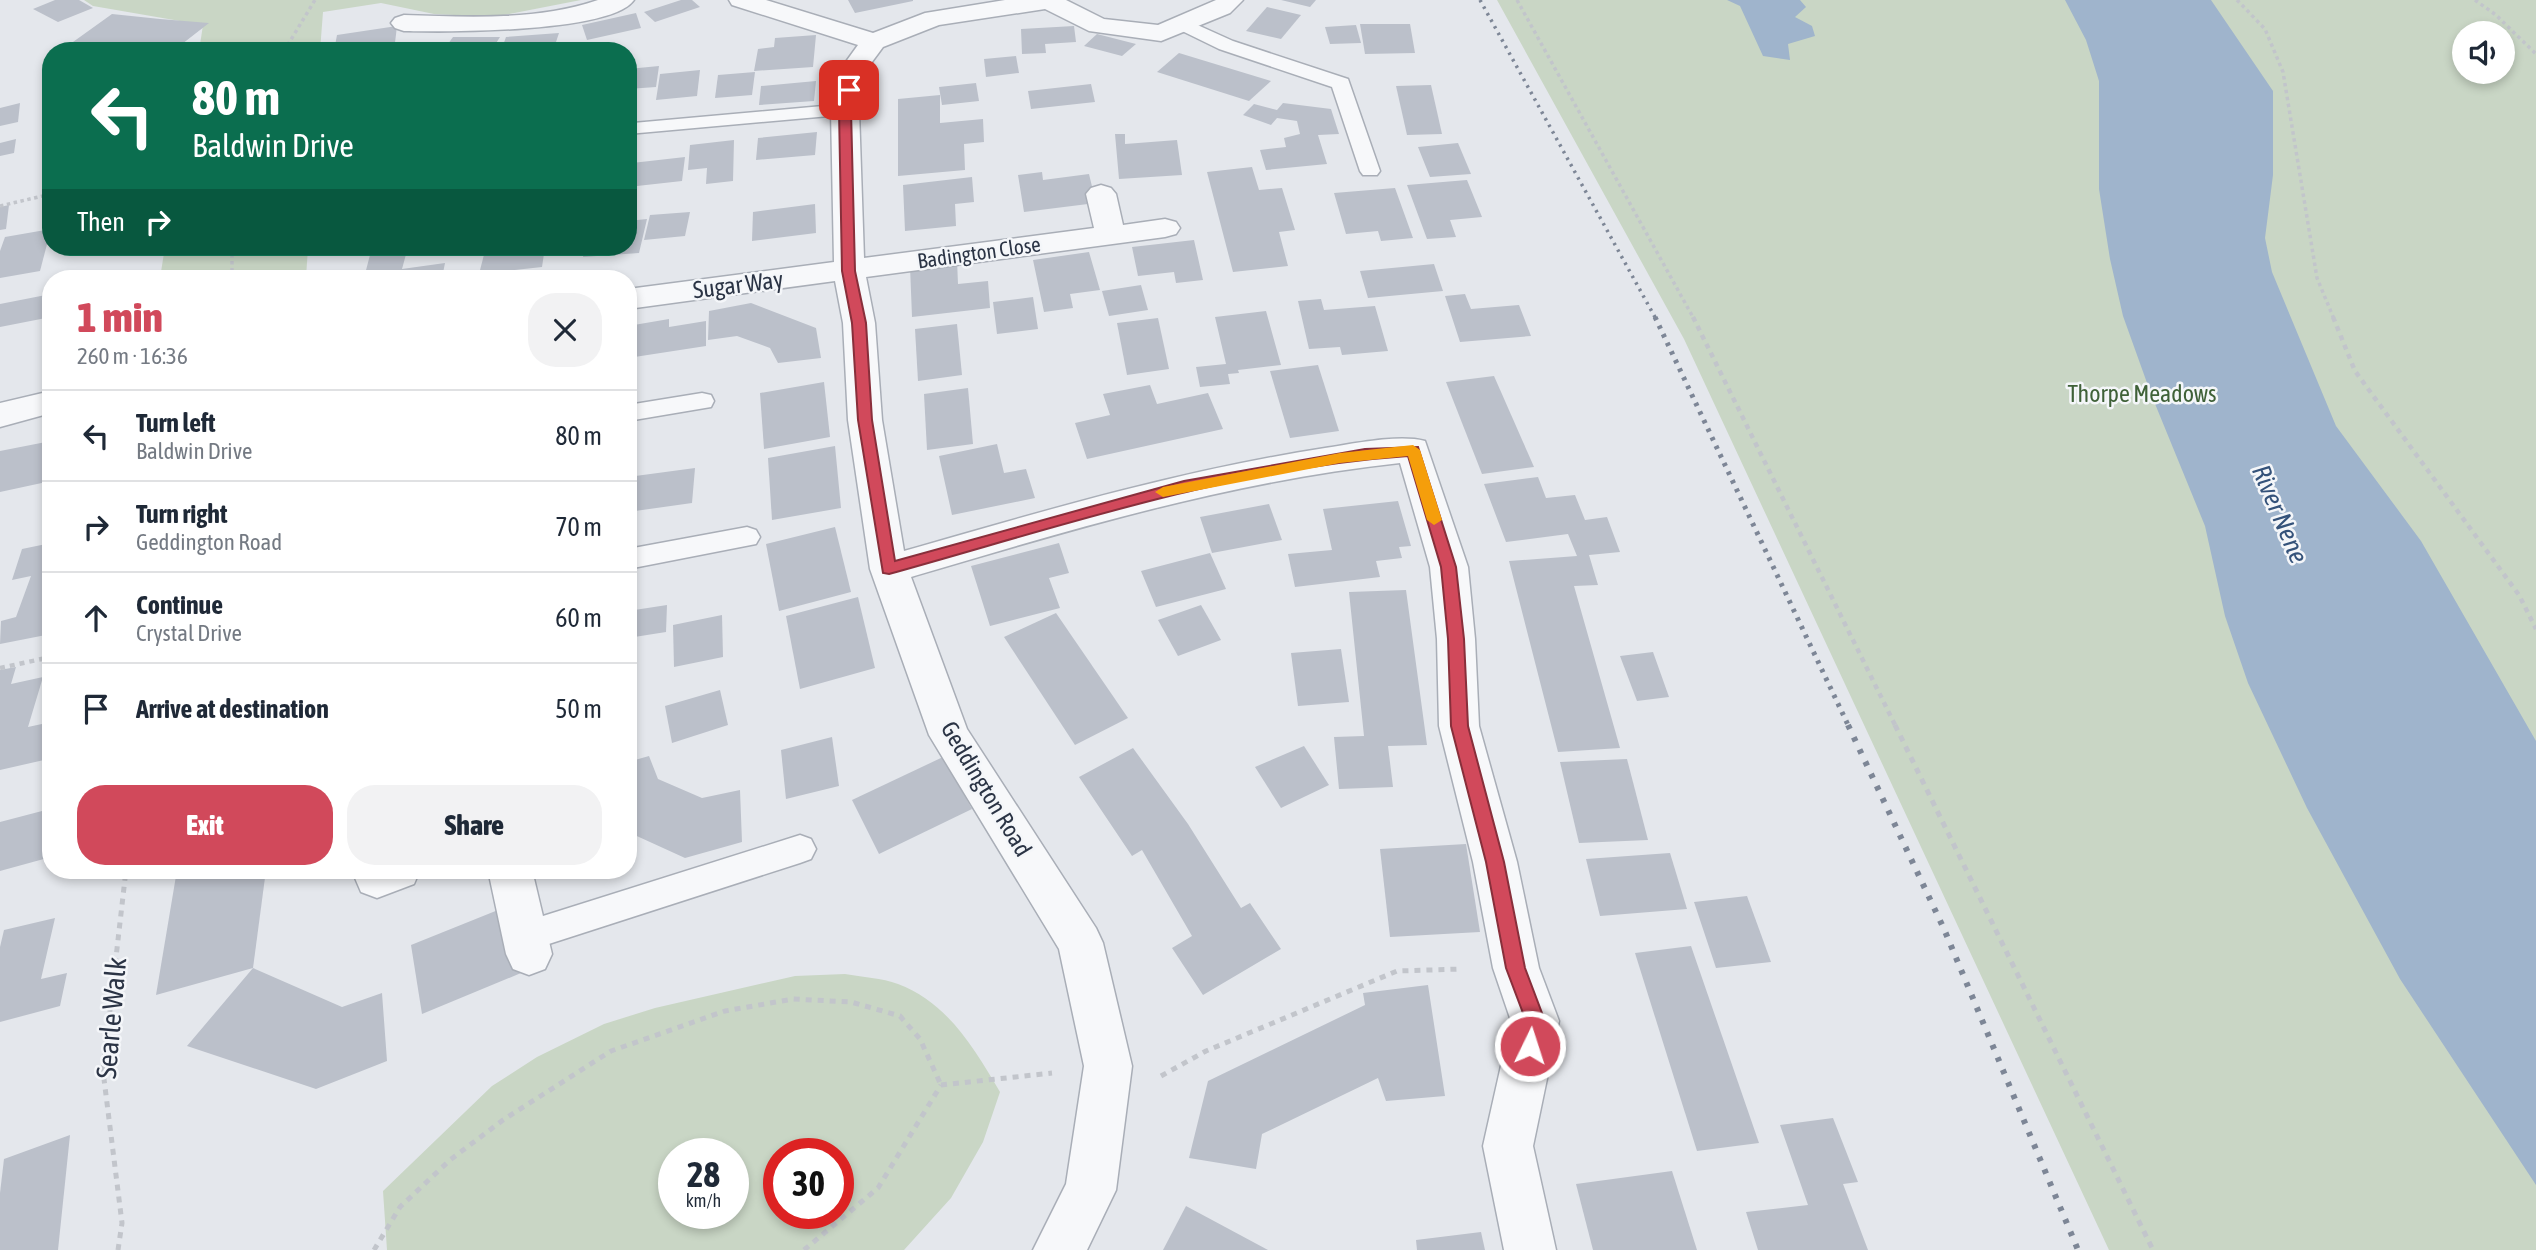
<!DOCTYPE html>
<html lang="en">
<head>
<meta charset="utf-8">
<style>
  body { margin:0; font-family:"Asap Condensed",sans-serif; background:#f2f2f3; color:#1f2937; height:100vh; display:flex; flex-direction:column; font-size:26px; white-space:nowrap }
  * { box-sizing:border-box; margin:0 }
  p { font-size:23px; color:#747a83 }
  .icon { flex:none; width:38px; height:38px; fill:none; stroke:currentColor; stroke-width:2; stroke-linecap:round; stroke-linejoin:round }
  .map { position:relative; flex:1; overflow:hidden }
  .sheet { position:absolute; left:42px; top:270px; width:595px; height:609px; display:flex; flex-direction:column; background:#fff; border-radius:28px; box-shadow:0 4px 10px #0003 }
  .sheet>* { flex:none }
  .hud { position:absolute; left:42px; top:42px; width:595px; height:214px; border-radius:28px; box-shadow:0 4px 10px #0003; background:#0b6e4f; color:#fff; overflow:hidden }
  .fabs { position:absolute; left:2452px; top:21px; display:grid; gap:14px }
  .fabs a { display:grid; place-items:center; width:63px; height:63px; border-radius:50%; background:#fff; box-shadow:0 4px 10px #0003; font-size:35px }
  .speed { position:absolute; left:658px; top:1138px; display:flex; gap:14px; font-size:35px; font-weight:700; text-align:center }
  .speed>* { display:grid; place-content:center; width:91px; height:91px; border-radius:50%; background:#fff; box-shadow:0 4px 10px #0003; line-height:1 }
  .speed small { font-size:18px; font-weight:400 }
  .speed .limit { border:10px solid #d22; background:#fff; color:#111 }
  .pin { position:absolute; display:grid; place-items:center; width:60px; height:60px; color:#fff; margin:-30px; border-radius:14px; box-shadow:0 4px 10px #0006 }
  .me { position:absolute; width:77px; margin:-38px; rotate:4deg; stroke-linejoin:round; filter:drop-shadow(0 0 5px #0008) }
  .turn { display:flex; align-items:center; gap:24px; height:147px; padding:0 35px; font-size:32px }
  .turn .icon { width:91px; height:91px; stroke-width:2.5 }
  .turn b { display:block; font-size:49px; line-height:60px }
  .then { display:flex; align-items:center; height:66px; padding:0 35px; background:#0003; gap:14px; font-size:26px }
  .round { display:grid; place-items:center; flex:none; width:74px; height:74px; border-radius:28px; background:#f2f2f3 }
  .summary { display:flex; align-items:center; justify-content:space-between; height:119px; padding:0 35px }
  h1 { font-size:42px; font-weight:800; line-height:52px; color:#d1495b }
  .button { display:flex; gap:14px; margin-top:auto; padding:14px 35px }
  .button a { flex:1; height:80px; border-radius:28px; background:#d1495b; color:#fff; font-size:28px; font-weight:800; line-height:80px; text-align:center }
  .button a+a { background:#f2f2f3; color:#1f2937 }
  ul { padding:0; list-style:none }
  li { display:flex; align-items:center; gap:21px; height:91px; padding:0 35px; border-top:2px solid #e0e1e3 }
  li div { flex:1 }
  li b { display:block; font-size:26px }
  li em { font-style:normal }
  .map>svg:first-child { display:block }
  .green { fill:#c9d6c5; fill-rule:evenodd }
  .water { fill:#9fb4cc }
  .building { fill:#bbc0ca }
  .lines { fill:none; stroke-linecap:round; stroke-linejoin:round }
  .service-casing { stroke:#a9aeb7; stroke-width:3 }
  .minor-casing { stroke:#a9aeb7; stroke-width:3 }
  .path-far2 { stroke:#c2c5cb; stroke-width:3.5; stroke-dasharray:3.5 3.5; stroke-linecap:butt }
  .path-far1 { stroke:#c2c5cb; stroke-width:4.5; stroke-dasharray:5 5; stroke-linecap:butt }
  .path { stroke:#c2c5cb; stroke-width:5; stroke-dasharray:6 6; stroke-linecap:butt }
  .service { fill:#f7f8fa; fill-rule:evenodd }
  .minor { fill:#f7f8fa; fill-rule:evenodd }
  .rail-far2 { stroke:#7d8696; stroke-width:3.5; stroke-dasharray:2.5 5; stroke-linecap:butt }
  .rail-far1 { stroke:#7d8696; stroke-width:5; stroke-dasharray:3.5 6; stroke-linecap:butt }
  .rail { stroke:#7d8696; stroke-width:6; stroke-dasharray:4.5 9; stroke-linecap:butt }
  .route { fill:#d1495b; stroke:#882f3b; stroke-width:2 }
  .slow { fill:#f59e0b }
  .labels { text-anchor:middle; stroke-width:5; stroke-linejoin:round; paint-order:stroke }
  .far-street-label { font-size:21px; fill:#2b3445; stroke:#f4f6f9 }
  .street-label { font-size:24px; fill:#2b3445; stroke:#f4f6f9 }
  .park-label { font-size:24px; fill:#3f6138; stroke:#f4f6f9 }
  .water-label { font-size:26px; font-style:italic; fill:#34527a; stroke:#f4f6f9 }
  .near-street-label { font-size:28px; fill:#2b3445; stroke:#f4f6f9 }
</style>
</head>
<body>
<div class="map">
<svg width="2536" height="1250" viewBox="0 0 2536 1250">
  <rect width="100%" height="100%" fill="#e4e7ec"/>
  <!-- green -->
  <g class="green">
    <path d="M84 0H581L494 17 434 14 381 3 323 12 320 51H199L203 25 93 6Z"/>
    <path d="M1497 0H2536V1250H2109L1684 339ZM2464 33H2502V72H2464Z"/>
    <path d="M165 247H308L306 278H160Z"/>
    <path d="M845 974C862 977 882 978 898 984 948 1003 974 1048 1000 1092L983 1142 951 1198 904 1250H387L383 1191 492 1086 537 1057 604 1024 655 1008 795 976ZM733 1153V1213H674V1153ZM838 1153V1213H779V1153Z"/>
  </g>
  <!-- water -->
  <g class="water">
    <path d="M1727 0H1800L1806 7 1795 17 1812 26 1815 36 1788 44 1790 60 1763 56 1740 6Z"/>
    <path d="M2065 0H2211L2273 91V175L2265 238 2272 272 2336 426 2421 541 2536 741V1185L2400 979 2307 808 2248 683 2225 616 2205 526 2151 394 2123 316 2110 259 2099 189V81L2086 40Z"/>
  </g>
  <!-- building -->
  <g class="building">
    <path d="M55 0H79L93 8 58 22 33 9Z"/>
    <path d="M681 0H692L700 7 655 22 644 12Z"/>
    <path d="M848 0H913V1L855 13Z"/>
    <path d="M1281 0H1316L1310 7Z"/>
    <path d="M1267 7 1301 15 1281 39 1246 31Z"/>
    <path d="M636 13 641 28 587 40 582 25Z"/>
    <path d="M112 14 160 19 209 23 173 51H102L66 47Z"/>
    <path d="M1360 24H1410L1415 53 1365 54Z"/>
    <path d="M1356 25 1361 43 1330 44 1325 27Z"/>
    <path d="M397 26 394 51H334L337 35Z"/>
    <path d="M1074 26 1076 42 1045 44 1046 53 1022 54 1021 29Z"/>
    <path d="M559 33 553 51H501L506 37Z"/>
    <path d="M1097 34 1136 44 1122 56 1084 46Z"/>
    <path d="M816 35 813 67 754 71 758 49 774 47 775 38Z"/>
    <path d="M453 37H500L491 51H443Z"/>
    <path d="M1179 53 1271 81 1249 101 1157 72Z"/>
    <path d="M1016 56 1019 73 986 77 984 59Z"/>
    <path d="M659 66 656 87 628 89V69Z"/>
    <path d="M700 70 697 96 656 100 660 74Z"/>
    <path d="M755 72 752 95 715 98 718 75Z"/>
    <path d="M816 81 814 101 759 105 761 86Z"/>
    <path d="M976 83 979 101 942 105 939 87Z"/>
    <path d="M1091 84 1095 102 1031 109 1028 91Z"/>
    <path d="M1431 85 1442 134 1407 135 1396 86Z"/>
    <path d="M940 95V123L983 119 984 142 964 144 965 170 898 176V99Z"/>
    <path d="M20 103 18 122 0 126V108Z"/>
    <path d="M1283 103 1331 109 1339 134 1318 135 1327 164 1266 170 1260 150 1286 147 1284 138 1300 134 1297 121 1277 118 1271 125 1243 115 1254 104 1277 110Z"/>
    <path d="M817 132 815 155 756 160 758 138Z"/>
    <path d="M1115 134H1125V144L1177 140 1182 175 1119 179Z"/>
    <path d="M16 139 14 153 0 156V143Z"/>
    <path d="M734 140 733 181 706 184 707 168 688 170 690 145Z"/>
    <path d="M1458 143 1471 174 1430 177 1418 147Z"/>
    <path d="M685 157 682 181 628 187 632 163Z"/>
    <path d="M1252 167 1259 190 1282 188 1295 230 1279 232 1288 266 1233 272 1207 172Z"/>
    <path d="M1042 172 1043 180 1089 174 1096 203 1024 212 1018 175Z"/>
    <path d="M972 177 974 202 955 204 956 226 905 231 903 185Z"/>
    <path d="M1467 180 1482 217 1450 220 1456 237 1427 239 1407 185Z"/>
    <path d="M1395 188 1413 238 1381 241 1378 231 1346 234 1334 193Z"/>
    <path d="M815 204 816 233 752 241 753 212Z"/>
    <path d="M9 205 6 229 0 230V207Z"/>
    <path d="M690 212 685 236 644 240 650 215Z"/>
    <path d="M647 219 639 253 583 257 586 247H628V221Z"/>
    <path d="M51 229 40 271 0 278V251L5 237Z"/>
    <path d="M1194 240 1203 280 1176 283 1174 272 1138 276 1132 247Z"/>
    <path d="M408 247 402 269 445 263 442 278H364L371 251Z"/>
    <path d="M486 247H545L542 267 479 274Z"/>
    <path d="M1089 252 1100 290 1070 294 1073 308 1044 312 1033 260Z"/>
    <path d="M957 260 958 284 988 281 990 308 912 317 910 266Z"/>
    <path d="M1434 264 1443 291 1368 298 1360 271Z"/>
    <path d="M154 271 153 278H126V277Z"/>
    <path d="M1141 285 1148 310 1109 316 1102 291Z"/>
    <path d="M51 294V317L0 327V304Z"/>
    <path d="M1465 294 1471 309 1519 305 1531 336 1460 342 1445 296Z"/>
    <path d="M1033 297 1038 329 997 334 993 302Z"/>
    <path d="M1321 299 1324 310 1375 306 1388 351 1342 355 1340 347 1309 349 1298 301Z"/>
    <path d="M751 303 816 328 821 358 778 363 770 348 737 336 708 340 709 311Z"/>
    <path d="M1266 311 1281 365 1238 370 1239 373 1228 374 1230 384 1200 387 1196 367 1226 364 1215 317Z"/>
    <path d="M1158 318 1169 369 1127 375 1117 323Z"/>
    <path d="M669 319V327L706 321V346L628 358V326Z"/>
    <path d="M957 324 962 375 918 381 915 329Z"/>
    <path d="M1318 365 1339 431 1290 438 1270 371Z"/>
    <path d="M1494 376 1534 467 1482 474 1446 382Z"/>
    <path d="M824 382 830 437 764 449 760 393Z"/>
    <path d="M1150 385 1157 404 1208 393 1223 429 1087 459 1075 423 1110 415 1103 394Z"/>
    <path d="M968 388 973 444 927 450 924 394Z"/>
    <path d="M51 441V481L0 492V451Z"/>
    <path d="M997 444 1004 473 1026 469 1035 498 952 515 939 456Z"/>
    <path d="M835 446 841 508 772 520 768 458Z"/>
    <path d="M695 468 692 503 628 512V477Z"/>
    <path d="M1538 477 1546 498 1575 495 1585 520 1607 517 1620 552 1589 555 1598 585 1574 586 1620 748 1558 752 1509 561 1577 556 1568 534 1506 542 1484 484Z"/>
    <path d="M1398 501 1411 546 1399 547 1402 558 1376 561 1380 577 1295 587 1288 554 1332 550 1323 509Z"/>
    <path d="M1269 504 1282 540 1212 553 1200 517Z"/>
    <path d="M835 527 851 592 779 611 766 544Z"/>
    <path d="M51 543V634L0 644 1 621 16 617 31 576 12 580 22 549Z"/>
    <path d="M1059 543 1069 573 1049 578 1060 608 990 626 971 566Z"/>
    <path d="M1210 553 1226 589 1156 607 1141 571Z"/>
    <path d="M1406 590 1427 745 1388 746 1393 787 1339 789 1334 737 1364 736 1349 592Z"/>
    <path d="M858 597 875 668 800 689 786 616Z"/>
    <path d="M667 605 666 632 628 638V611Z"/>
    <path d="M1201 605 1221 640 1178 656 1158 620Z"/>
    <path d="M1056 613 1128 718 1075 745 1004 637Z"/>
    <path d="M722 615 723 657 674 667 673 625Z"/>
    <path d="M1341 649 1349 702 1298 706 1291 653Z"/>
    <path d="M1653 652 1669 697 1637 701 1620 656Z"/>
    <path d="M16 667 11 684 43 677 28 727 51 722V735L44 760 0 770V670Z"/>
    <path d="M720 690 728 725 672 743 665 706Z"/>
    <path d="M832 737 839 786 786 799 781 750Z"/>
    <path d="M1304 746 1329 785 1281 808 1255 767Z"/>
    <path d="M1133 748 1188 824 1241 908 1250 903 1281 949 1203 995 1172 948 1192 936 1142 850 1132 856 1079 777Z"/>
    <path d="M649 756 658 779 702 798 740 790 742 842 685 858 628 832V762Z"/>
    <path d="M943 757 972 809 879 854 852 800Z"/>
    <path d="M1627 759 1648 840 1579 843 1560 762Z"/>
    <path d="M50 778 51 857 0 871V822L42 811Z"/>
    <path d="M1466 844 1480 932 1390 937 1380 849Z"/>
    <path d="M1670 853 1687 909 1600 916 1586 859Z"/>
    <path d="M177 870H266L253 968 156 995Z"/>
    <path d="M1747 896 1771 962 1716 968 1694 902Z"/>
    <path d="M508 906 521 973 422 1014 411 945Z"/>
    <path d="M55 918 41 979 67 973 60 1006 0 1022V947L4 930Z"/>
    <path d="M1691 946 1759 1143 1697 1151 1635 953Z"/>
    <path d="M253 968 342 1007 382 993 387 1061 316 1089 187 1046Z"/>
    <path d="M1428 985 1445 1096 1386 1101 1378 1078 1262 1134 1256 1169 1189 1158 1208 1081 1365 1005 1363 993Z"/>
    <path d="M1833 1118 1858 1182 1843 1184 1868 1250H1758L1746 1212 1808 1205 1780 1125Z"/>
    <path d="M70 1135 58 1250H0V1193L4 1159Z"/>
    <path d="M1672 1171 1697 1250H1593L1576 1184Z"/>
    <path d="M1186 1206 1268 1250H1163Z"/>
    <path d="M1481 1232 1485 1250H1417L1416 1240Z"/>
  </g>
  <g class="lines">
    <!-- service casing -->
    <g class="service-casing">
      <g id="service">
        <path d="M1182 18 1233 41 1348 79 1380 171 1377 175H1363L1360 171 1332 87 1219 49 1176 28 1173 24 1176 20Z"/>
        <path d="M845 104 852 106 855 110 852 114 628 134V124L633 123Z"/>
        <path d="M702 393 711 395 714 401 711 407 628 421V405Z"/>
        <path d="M747 527 756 530 760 537 756 544 628 569V549Z"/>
        <path d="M800 835 811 839 816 849 811 859 800 863 524 952 512 948 508 937 512 926 524 922Z"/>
      </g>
    </g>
    <!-- minor casing -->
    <g class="minor-casing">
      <g id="minor">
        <path d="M598 0H634C612 33 445 32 404 31L395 28 391 23 395 18 404 15C468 17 536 21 598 0Z"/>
        <path d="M729 0H766L873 33 925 13 1005 0H1066L1104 19 1158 25 1216 0H1243L1230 13 1161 41 1089 31 1045 9 939 25 883 47 866 70 859 110 864 258 1094 228 1086 194 1091 188 1101 185 1111 188 1116 194 1123 225 1165 219 1176 222 1180 228 1176 234 1165 237 866 277 875 323 882 420 904 551C1043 511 1182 470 1325 448 1353 444 1398 434 1425 441L1468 567 1475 639 1479 726 1517 862 1539 968 1559 1021 1533 1146 1556 1250H1504L1483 1146 1511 1021 1493 968 1473 862 1439 726 1437 639 1430 567 1400 463C1232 481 1072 529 911 577L967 729 1096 928 1103 943 1132 1066 1116 1190 1087 1250H1033L1066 1184 1084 1066 1059 949 929 735 870 569 848 420 843 323 835 281 628 309V289L834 262 831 110 840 70 858 45 732 5Z"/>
        <path d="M51 391V413L0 427V403Z"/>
        <path d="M359 870H420L414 884 377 898 361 892 355 878Z"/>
        <path d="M488 870H532L552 954 545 969 529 975 513 969 506 954Z"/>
      </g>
    </g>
    <!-- path-far2 -->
    <g class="path-far2">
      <path d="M1517 0 1694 319"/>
      <path d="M2237 0 2265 29 2283 72 2317 278 2334 319"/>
      <path d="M2475 0 2496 15 2536 54"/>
      <path d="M284 51 315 0"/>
      <path d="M0 206 51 194"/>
      <path d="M232 247V278"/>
    </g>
    <!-- path-far1 -->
    <g class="path-far1">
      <path d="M1693 317 1896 727"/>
      <path d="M2333 317 2355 371 2519 595 2536 629"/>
      <path d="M0 668 51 657"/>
    </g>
    <!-- path -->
    <g class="path">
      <path d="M1895 725 2153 1250"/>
      <path d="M1161 1076 1206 1051 1397 971 1462 969"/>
      <path d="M941 1085 1052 1073"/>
      <path d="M118 1250 122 1223 103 1071 126 870"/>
      <path d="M374 1250 400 1207 450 1160 503 1120 611 1051 725 1011 793 999 851 1002 900 1016 920 1039 941 1085"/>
      <path d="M804 1250 878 1188 941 1085"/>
    </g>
    <!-- service -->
    <use href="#service" class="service"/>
    <!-- minor -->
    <use href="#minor" class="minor"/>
    <!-- rail-far2 -->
    <path class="rail-far2" d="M1480 0 1656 319"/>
    <!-- rail-far1 -->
    <path class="rail-far1" d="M1655 317 1849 727"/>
    <!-- rail -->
    <path class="rail" d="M1848 725 1944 929 2078 1250"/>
  </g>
  <!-- route -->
  <path class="route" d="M845 87 854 90 851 110 855 271 866 323 872 420 895 561 1184 481 1365 449 1418 447 1456 567 1464 639 1468 726 1504 862 1525 968 1545 1021 1537 1053 1530 1056 1523 1053 1520 1046 1526 1021 1506 968 1486 862 1451 726 1448 639 1441 567 1408 456C1231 468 1059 527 889 574L883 573 858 420 852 323 842 271 839 110Z"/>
  <!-- slow -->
  <path class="slow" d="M1413 445 1420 450 1442 520 1434 525 1427 520 1408 456 1340 463 1163 497 1155 492 1163 487 1340 453Z"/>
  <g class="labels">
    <!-- far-street labels -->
    <g class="far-street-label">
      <text transform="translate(979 253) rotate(-8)" y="7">Badington Close</text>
    </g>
    <!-- street labels -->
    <g class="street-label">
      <text transform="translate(738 285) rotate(-7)" y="8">Sugar Way</text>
      <text transform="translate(986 789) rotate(59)" y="8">Geddington Road</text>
    </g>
    <!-- park labels -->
    <g class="park-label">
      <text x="2142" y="402">Thorpe Meadows</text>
    </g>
    <!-- water labels -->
    <g class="water-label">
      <text transform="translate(2280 514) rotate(67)" y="9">River Nene</text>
    </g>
    <!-- near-street labels -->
    <g class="near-street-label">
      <text transform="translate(111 1018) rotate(-85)" y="10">Searle Walk</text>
    </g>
  </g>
</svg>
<div class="fabs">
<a><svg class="icon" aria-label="sound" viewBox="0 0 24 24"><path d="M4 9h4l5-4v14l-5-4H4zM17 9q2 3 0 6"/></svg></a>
</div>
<div class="speed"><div>28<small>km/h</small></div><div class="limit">30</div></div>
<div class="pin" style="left:849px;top:90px;background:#d93025"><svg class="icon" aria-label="arrive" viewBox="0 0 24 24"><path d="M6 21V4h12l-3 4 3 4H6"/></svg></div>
<svg class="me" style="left:1530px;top:1046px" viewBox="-20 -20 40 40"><circle r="17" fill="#d1495b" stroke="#fff" stroke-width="3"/><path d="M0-11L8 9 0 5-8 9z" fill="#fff"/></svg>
<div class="hud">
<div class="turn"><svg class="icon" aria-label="left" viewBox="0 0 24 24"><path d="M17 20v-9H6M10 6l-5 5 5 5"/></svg><div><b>80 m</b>Baldwin Drive</div></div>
<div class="then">Then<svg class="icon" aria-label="right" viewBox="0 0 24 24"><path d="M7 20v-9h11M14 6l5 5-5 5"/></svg></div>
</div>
<section class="sheet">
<div class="summary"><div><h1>1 min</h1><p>260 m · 16:36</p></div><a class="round"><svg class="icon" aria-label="close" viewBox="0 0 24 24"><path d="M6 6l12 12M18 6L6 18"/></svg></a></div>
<ul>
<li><svg class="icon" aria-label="left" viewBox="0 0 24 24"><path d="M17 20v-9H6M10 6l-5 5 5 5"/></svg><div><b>Turn left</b><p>Baldwin Drive</p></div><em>80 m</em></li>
<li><svg class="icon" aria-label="right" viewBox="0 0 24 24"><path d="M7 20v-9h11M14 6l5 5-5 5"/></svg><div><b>Turn right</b><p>Geddington Road</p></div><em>70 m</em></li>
<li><svg class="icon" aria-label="ahead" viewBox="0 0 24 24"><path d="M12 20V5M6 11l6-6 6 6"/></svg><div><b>Continue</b><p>Crystal Drive</p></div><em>60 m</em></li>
<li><svg class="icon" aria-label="arrive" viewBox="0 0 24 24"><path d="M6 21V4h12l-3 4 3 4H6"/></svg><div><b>Arrive at destination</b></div><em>50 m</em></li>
</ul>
<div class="button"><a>Exit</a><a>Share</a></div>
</section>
</div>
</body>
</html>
